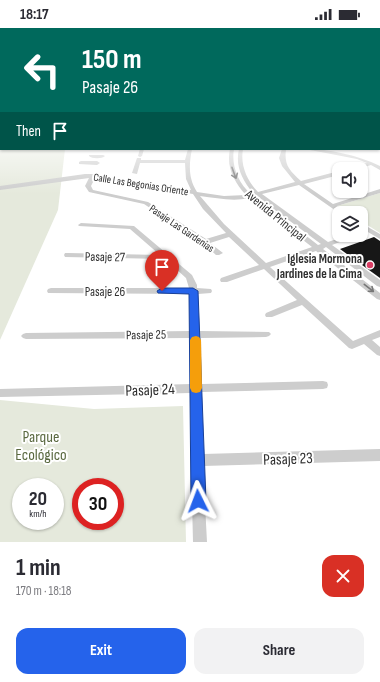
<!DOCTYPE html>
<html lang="en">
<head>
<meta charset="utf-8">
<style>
  body { margin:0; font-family:"Sofia Sans Condensed",sans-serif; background:#f2f2f3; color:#2b2b33; height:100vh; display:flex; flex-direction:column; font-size:15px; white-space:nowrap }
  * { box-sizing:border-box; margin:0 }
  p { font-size:13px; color:#7c7c81 }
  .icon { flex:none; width:22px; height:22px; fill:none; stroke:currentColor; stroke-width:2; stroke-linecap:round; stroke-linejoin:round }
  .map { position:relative; height:514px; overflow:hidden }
  .drawer { display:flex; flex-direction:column; background:#fff; flex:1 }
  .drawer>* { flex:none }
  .top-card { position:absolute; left:0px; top:0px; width:380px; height:122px; box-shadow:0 1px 3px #0004; background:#00695c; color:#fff; overflow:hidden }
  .fabs { position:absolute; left:332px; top:134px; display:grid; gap:8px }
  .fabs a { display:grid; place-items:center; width:36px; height:36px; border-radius:8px; background:#fff; box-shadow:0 1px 3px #0004; font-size:20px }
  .speed { position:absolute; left:12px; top:450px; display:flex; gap:8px; font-size:20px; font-weight:700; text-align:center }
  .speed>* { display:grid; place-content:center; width:52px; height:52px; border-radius:50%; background:#fff; box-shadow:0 1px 3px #0004; line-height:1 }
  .speed small { font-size:10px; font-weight:400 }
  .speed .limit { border:6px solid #d22; background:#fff; color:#111 }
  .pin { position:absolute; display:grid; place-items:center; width:34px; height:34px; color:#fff; margin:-41px -17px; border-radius:50% 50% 50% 0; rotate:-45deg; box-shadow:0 0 4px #0007 }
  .pin .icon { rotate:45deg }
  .me { position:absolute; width:44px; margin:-22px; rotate:357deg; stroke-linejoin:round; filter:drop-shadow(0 0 3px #0008) }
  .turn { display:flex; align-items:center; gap:14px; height:84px; padding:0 16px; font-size:18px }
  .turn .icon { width:52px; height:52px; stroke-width:2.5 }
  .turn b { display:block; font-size:28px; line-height:34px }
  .then { display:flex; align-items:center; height:38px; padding:0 16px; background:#0003; gap:8px; font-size:15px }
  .round { display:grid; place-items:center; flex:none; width:42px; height:42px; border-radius:12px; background:#f2f2f3 }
  .overview { display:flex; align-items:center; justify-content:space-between; height:68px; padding:0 16px }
  h1 { font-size:24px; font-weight:700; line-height:30px }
  .cta { display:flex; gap:8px; margin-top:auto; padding:8px 16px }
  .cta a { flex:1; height:46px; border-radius:12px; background:#2563eb; color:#fff; font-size:16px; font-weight:700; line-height:46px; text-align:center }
  .cta a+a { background:#f2f2f3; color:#2b2b33 }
  .status { display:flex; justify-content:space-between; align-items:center; height:28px; padding:0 20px; background:#fff; direction:ltr }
  .status svg { height:11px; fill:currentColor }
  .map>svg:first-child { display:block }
  .green { fill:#e5e9dc; fill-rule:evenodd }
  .building { fill:#171717 }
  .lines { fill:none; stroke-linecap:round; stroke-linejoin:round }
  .minor { fill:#cdcdcd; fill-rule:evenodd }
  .oneway { stroke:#777 }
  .route { fill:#2563eb; stroke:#184099 }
  .slow { fill:#f59e0b }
  .poi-dot { fill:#da3e64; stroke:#fff; stroke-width:1.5 }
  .labels { text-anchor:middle; stroke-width:4; stroke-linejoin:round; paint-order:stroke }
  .far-street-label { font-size:11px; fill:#303030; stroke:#fff }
  .street-label { font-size:13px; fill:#303030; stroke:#fff }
  .poi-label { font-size:13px; font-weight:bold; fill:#303030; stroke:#fff; text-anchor:end }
  .near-street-label { font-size:16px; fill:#303030; stroke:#fff }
  .near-park-label { font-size:16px; fill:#5a6940; stroke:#fff }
</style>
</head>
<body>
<div class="status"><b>18:17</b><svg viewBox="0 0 49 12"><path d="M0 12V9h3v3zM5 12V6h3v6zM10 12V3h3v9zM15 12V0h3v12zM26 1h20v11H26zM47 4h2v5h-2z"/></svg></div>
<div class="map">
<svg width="380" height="514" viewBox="0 0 380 514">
  <rect width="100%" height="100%" fill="#fff"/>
  <!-- green -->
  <g class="green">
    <path d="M0 94 1 121H65L58 182 0 312Z"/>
    <path d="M380 165V205L361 193V185H349L337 178Z"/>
    <path d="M0 372 94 381 183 378 186 514H0ZM21 459H55V493H21ZM81 459H115V493H81Z"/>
  </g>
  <!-- building -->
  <path class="building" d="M374 209 380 213V250L340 221Z"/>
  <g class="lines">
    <!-- minor -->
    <g class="minor">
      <path d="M140 121H144L142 128 140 129 138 128Z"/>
      <path d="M188 121H192C189 136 188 150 197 164L224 168 246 167C234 154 226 139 230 121H234C231 137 238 155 251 166L253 165C242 152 235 138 239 121H243C240 137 247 153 258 164L295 154 282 138 279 130 282 121H286C284 137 289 142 301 153L339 143V147L304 156 333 176 380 161V165L337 178 346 185H339L299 157 262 166 328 214 348 207H358L332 217 380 252V259L377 258 326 219 323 221 380 265V272L377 271 316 223 270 239 353 313 380 302V309L372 312 380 319V328L377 327 364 316 352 321 349 320 302 277 272 289H266L265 287 266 285 297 272 264 241 227 254H221L220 252 221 250 259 237 229 209 210 215 223 225 219 227H216L203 215 144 176 89 164 85 158 89 150 0 162V158L85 146H93L191 162 186 151 185 135H140L137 146 132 145 137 130H141V132H185ZM95 150 110 152 193 166 203 181 226 205 206 211 148 174 93 162 91 158ZM200 168C217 170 233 174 249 170L312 219 266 235 224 196ZM255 168H256L321 216 318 217Z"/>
      <path d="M305 121C330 121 357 127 380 138V142L371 137 358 141H349L367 135 357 131Z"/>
      <path d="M89 127H103L105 128C102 131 92 131 89 128Z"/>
      <path d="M81 133H97L100 135 97 137 79 136V134Z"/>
      <path d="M81 195 134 198 192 247 197 257V260L211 261 212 263 211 265 198 266 200 303 269 304 271 306 269 308 266 309 201 310 202 356 323 353 327 354 328 357 327 360 323 361 202 364 203 426 380 421V433L203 438 207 514H193L191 432V365L0 369V361L191 356V310L26 311 23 310 21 308 23 306 26 305 191 303 189 266 48 265 47 263 48 261 51 260H189L186 250 165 231 65 229 64 227 65 225H68L160 227 130 201 79 198 78 197Z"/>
      <path d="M361 195 380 206V211L361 200Z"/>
    </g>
  </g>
  <!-- one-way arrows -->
  <defs><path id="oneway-shaft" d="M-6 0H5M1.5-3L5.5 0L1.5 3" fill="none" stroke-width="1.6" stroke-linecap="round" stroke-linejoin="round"/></defs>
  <g class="oneway">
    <use href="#oneway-shaft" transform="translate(234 145) rotate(70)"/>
    <use href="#oneway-shaft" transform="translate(369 260) rotate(38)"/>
  </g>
  <!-- sky -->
  <linearGradient id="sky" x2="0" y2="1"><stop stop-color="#9dc7e9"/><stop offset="0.57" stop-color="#fff"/><stop offset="1" stop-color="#fff" stop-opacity="0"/></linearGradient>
  <rect width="380" height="166" fill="url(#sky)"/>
  <!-- route -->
  <path class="route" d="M162 260H193L198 263 206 473 204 478 198 481 193 478 191 473 189 266 158 265 157 263Z"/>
  <!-- slow -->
  <path class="slow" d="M196 308 199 309 201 312 202 360 200 364 196 365 192 364 190 360V312L192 309Z"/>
  <!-- markers -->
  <circle class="poi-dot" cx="370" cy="237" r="4"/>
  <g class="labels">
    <!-- far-street labels -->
    <g class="far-street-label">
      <text transform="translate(141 156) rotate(9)" y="4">Calle Las Begonias Oriente</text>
      <text transform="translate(182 200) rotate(34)" y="4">Pasaje Las Gardenias</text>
    </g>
    <!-- street labels -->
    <g class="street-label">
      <text transform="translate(276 187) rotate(39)" y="5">Avenida Principal</text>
      <text transform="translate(105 228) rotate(1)" y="5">Pasaje 27</text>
      <text x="105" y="268">Pasaje 26</text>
      <text transform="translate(146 306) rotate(-1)" y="5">Pasaje 25</text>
    </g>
    <!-- poi labels -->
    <g class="poi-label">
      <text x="362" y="235">Iglesia Mormona<tspan x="362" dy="15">Jardines de la Cima</tspan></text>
    </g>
    <!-- near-street labels -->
    <g class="near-street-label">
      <text transform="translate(150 361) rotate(-2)" y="6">Pasaje 24</text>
      <text transform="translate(288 430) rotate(-2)" y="6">Pasaje 23</text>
    </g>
    <!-- near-park labels -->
    <g class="near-park-label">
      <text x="41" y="414">Parque<tspan x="41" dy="18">Ecológico</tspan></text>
    </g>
  </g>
</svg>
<div class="fabs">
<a><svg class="icon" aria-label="sound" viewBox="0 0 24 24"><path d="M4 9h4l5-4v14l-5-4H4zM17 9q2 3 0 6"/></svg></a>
<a><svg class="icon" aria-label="layers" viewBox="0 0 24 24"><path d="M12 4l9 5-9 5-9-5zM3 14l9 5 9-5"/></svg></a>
</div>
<div class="speed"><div>20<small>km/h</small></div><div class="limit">30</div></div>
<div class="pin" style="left:162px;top:263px;background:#d93025"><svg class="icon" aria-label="arrive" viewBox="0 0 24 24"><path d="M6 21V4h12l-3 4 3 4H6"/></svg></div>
<svg class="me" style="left:198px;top:473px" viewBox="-20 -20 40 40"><path d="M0-17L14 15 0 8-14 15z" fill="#2563eb" stroke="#fff" stroke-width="4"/></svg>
<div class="top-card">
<div class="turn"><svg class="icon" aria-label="left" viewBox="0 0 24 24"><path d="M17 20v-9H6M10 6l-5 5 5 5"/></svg><div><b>150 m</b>Pasaje 26</div></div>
<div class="then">Then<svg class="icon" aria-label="arrive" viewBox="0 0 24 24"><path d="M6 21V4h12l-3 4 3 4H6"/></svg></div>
</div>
</div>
<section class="drawer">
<div class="overview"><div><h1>1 min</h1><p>170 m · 18:18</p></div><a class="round" style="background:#d93025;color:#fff"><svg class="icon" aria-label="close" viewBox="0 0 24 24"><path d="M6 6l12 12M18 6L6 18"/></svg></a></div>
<div class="cta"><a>Exit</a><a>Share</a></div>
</section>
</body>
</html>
